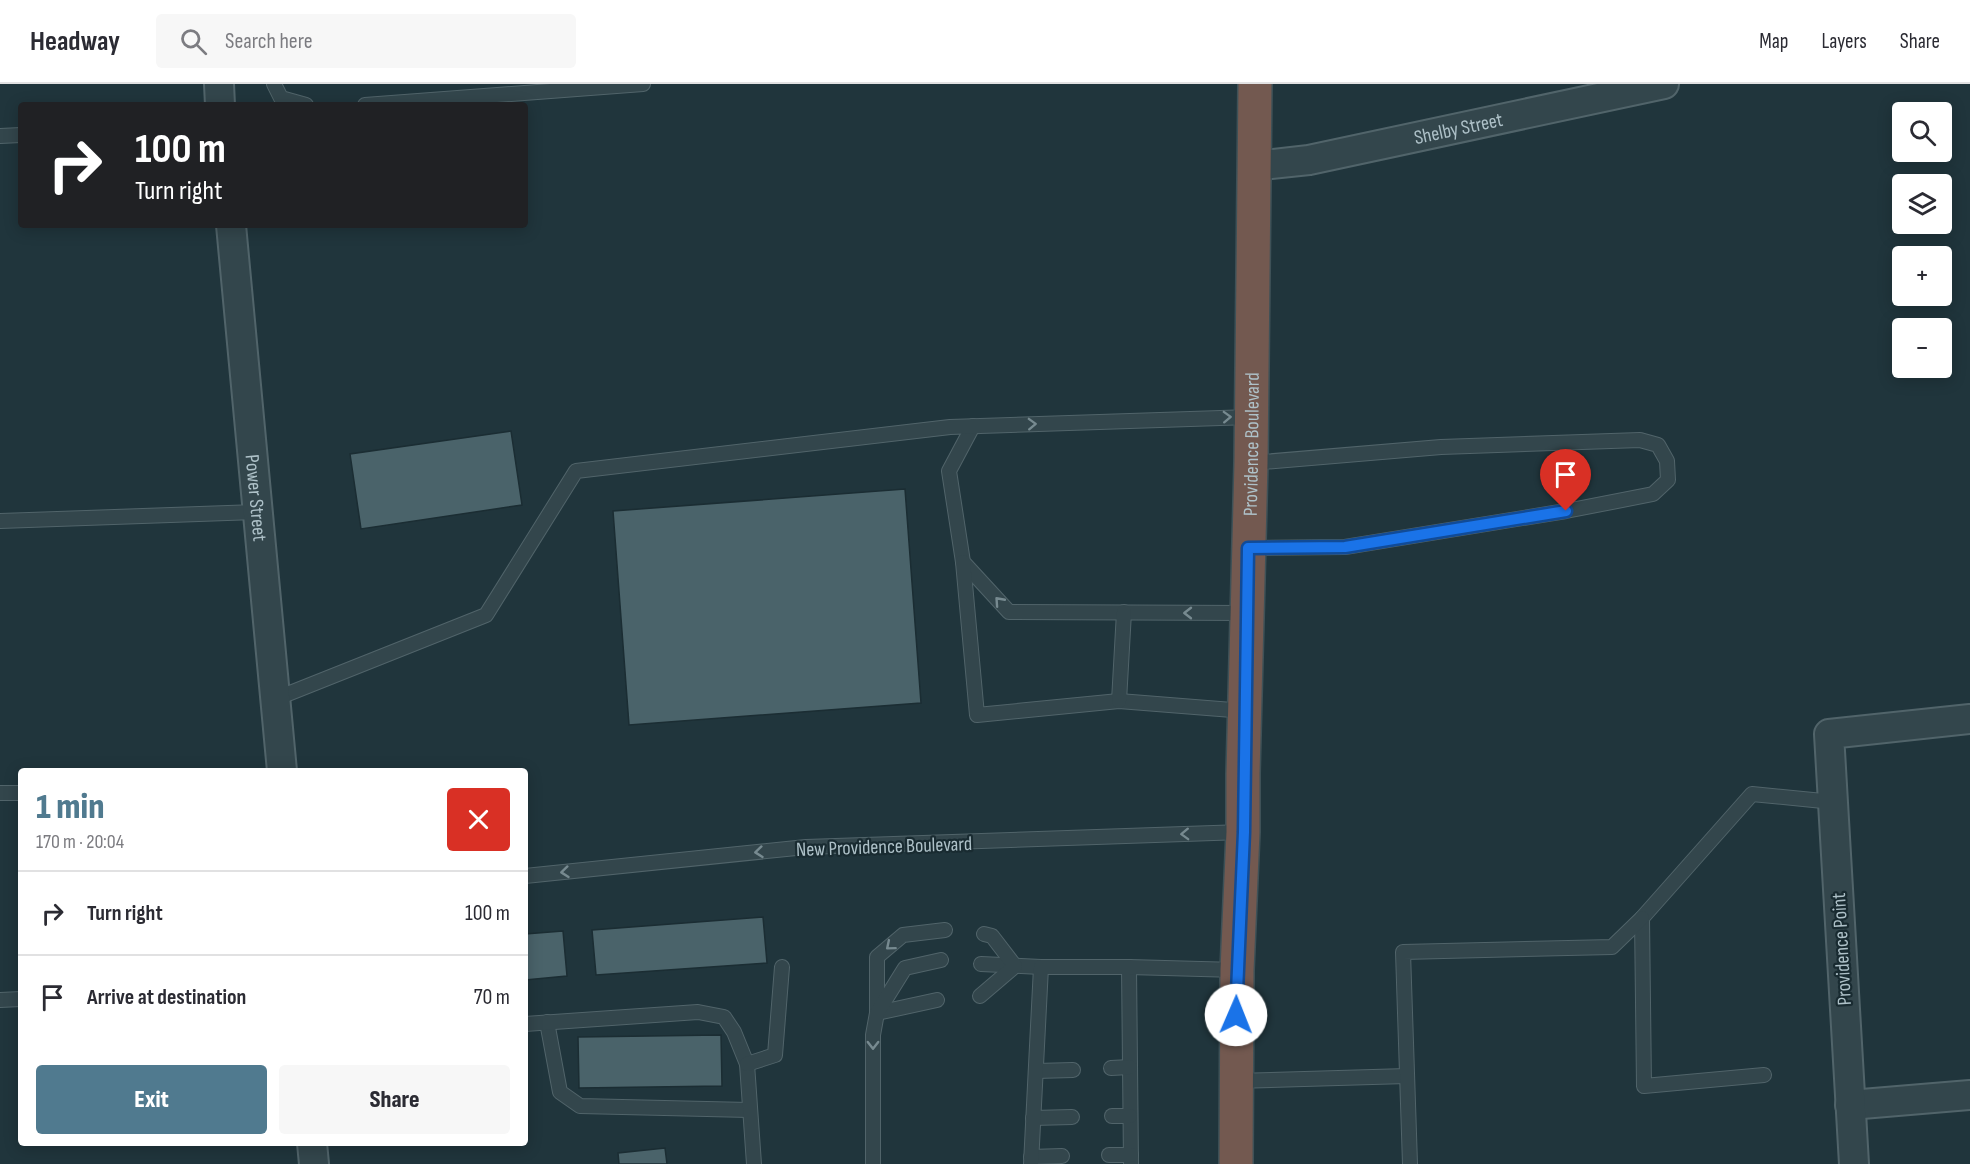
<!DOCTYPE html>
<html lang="en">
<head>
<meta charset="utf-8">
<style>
  body { margin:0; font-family:"Sofia Sans Condensed",sans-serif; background:#f7f7f7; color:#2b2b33; height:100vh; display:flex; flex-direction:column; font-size:22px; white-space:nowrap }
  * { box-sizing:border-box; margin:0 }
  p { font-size:20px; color:#7c7c81 }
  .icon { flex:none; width:33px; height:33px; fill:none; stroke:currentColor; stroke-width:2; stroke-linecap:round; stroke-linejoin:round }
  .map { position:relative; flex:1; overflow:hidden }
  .side { position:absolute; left:18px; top:684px; width:510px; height:378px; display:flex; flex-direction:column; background:#fff; border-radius:6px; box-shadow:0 3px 15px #0003 }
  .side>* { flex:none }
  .banner { position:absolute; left:18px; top:18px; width:510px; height:126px; border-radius:6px; box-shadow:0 3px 15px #0003; background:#202124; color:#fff; overflow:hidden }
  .controls { position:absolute; left:1892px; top:18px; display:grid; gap:12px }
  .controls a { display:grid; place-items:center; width:60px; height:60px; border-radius:6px; background:#fff; box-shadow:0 3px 15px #0003; font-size:30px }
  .pin { position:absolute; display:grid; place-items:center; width:51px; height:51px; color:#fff; margin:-62px -26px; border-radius:50% 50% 50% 0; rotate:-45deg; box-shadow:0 0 6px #0007 }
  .pin .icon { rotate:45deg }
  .me { position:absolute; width:66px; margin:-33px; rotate:1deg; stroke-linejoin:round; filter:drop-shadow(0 0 4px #0008) }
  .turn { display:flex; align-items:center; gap:21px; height:126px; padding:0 18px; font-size:27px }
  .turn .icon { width:78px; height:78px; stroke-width:2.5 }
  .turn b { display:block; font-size:42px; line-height:51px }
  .round { display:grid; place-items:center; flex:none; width:63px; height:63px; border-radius:6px; background:#f7f7f7 }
  .summary { display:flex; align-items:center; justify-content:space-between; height:102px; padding:0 18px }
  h1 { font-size:36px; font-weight:800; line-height:45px; color:#507a8f }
  .button { display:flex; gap:12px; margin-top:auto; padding:12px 18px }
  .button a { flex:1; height:69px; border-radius:6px; background:#507a8f; color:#fff; font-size:24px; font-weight:800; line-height:69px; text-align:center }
  .button a+a { background:#f7f7f7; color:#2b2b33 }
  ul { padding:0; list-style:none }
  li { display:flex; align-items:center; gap:18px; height:84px; padding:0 18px; border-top:2px solid #e1e1e2 }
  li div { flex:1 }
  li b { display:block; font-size:22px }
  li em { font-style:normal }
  header { display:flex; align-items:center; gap:36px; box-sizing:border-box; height:84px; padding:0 30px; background:#fff; border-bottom:2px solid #e1e1e2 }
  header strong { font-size:28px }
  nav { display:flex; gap:33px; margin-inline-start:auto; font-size:21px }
  .search { width:420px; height:54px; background:#f7f7f7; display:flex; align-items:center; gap:15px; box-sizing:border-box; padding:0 21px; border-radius:6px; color:#7c7c81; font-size:22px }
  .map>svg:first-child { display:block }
  .building { fill:#4a636a; stroke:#1b2d33; stroke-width:1.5 }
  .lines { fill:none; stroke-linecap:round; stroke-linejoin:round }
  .lane-casing { stroke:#51646a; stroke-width:16 }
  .street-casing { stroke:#51646a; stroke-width:32 }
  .highway-casing { stroke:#3e5157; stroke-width:36 }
  .lane { stroke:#33464c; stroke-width:14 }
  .street { stroke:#33464c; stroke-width:28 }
  .highway { stroke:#735950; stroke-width:33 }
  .oneway { stroke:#778a90 }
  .route-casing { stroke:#114b97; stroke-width:15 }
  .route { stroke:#1a73e8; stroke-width:10 }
  .labels { text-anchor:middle; stroke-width:4.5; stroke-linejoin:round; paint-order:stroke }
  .street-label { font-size:20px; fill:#aec1c8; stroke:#192b31 }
</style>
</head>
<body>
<header>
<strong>Headway</strong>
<div class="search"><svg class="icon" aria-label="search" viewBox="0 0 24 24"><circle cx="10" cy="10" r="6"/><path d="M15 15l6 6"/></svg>Search here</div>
<nav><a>Map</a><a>Layers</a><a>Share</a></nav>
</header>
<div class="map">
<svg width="1970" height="1080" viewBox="0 0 1970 1080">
  <rect width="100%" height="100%" fill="#20353c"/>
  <!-- building -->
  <g class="building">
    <path d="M511 347 522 421 361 445 350 370Z"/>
    <path d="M905 405 921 619 629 641 613 427Z"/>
    <path d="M763 833 767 879 596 891 592 846Z"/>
    <path d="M563 847 567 892 525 896V850Z"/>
    <path d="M721 951 722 1002 579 1004 578 953Z"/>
    <path d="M665 1064 667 1080H619L618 1069Z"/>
  </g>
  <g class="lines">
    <!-- lane casing -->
    <g class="lane-casing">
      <g id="lane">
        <path d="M274 0 281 14 306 21"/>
        <path d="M365 21 643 0"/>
        <path d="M0 52 21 51"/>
        <path d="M973 342 949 387 963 478 1009 528 1247 529"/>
        <path d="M0 437 258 428"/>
        <path d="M1248 464 1345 463 1566 427 1653 410 1668 396 1667 377 1658 361 1640 356 1441 363 1251 379"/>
        <path d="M963 478 977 631 1119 617 1245 627"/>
        <path d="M275 615 486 531 576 387 950 343 1251 333"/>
        <path d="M1119 617 1124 528"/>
        <path d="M0 709H21"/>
        <path d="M525 792 806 763 1243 748"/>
        <path d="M981 880 1041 883"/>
        <path d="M1129 883 1131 1080"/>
        <path d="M980 912 1015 882 992 852 984 850"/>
        <path d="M0 916 21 915"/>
        <path d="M937 916 877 929V873L903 851 945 846"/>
        <path d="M547 938 560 1008 580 1022 749 1026"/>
        <path d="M525 940 698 928 724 933 734 948 747 980 754 1080"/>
        <path d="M747 980 775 971 782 883"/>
        <path d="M1111 984 1130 983"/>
        <path d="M1036 987 1073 986"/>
        <path d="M1764 991 1644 1002 1642 834 1752 710 1833 718"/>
        <path d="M1235 997 1407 992"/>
        <path d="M1112 1032H1130"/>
        <path d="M1033 1034 1072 1033"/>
        <path d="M1109 1071H1131"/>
        <path d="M1031 1073 1062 1072"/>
        <path d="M873 1080V951L877 929 905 884 941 876"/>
        <path d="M1031 1080 1041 883H1129L1237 886"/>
        <path d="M1410 1080 1403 868 1612 863 1642 834"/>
      </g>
    </g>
    <!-- street casing -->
    <g class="street-casing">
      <g id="street">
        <path d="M219 0 220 21"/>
        <path id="s1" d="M1254 82 1309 76 1664 0"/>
        <path id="s2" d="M231 141 282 687"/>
        <path d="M1850 1021 1970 1011"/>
        <path d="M312 1059 314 1080"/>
        <path d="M1854 1080 1829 650 1970 635"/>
      </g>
    </g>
    <!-- highway casing -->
    <g class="highway-casing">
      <g id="highway">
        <path id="s3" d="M1236 1080 1237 886 1243 748V690L1251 379 1255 0"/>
      </g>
    </g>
    <!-- lane -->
    <use href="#lane" class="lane"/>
    <!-- street -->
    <use href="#street" class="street"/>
    <!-- highway -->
    <use href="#highway" class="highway"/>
  </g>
  <!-- one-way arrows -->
  <defs><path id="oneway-chevron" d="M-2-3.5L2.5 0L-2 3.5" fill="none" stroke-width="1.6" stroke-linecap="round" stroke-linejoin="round" transform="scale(1.5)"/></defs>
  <g class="oneway">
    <use href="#oneway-chevron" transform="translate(1227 333) rotate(-2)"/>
    <use href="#oneway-chevron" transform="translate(1032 340) rotate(-2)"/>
    <use href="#oneway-chevron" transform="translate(999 517) rotate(-132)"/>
    <use href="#oneway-chevron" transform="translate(1188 529) rotate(-180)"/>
    <use href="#oneway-chevron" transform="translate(1185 750) rotate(178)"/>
    <use href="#oneway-chevron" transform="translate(759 768) rotate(174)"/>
    <use href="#oneway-chevron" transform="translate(565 788) rotate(174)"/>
    <use href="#oneway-chevron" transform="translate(890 862) rotate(140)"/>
    <use href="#oneway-chevron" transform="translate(873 961) rotate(90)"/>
  </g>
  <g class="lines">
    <!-- route casing -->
    <g class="route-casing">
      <path id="route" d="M1236 931 1244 748 1248 464 1345 463 1566 427"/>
    </g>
    <!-- route -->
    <use href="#route" class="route"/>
  </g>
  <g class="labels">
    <!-- street labels -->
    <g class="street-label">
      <text dy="7" stroke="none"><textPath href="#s1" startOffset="208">Shelby Street</textPath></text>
      <text dy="7" stroke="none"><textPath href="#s3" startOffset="720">Providence Boulevard</textPath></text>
      <text dy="7" stroke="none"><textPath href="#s2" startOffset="274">Power Street</textPath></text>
      <text transform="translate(884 762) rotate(-2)" y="7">New Providence Boulevard</text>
      <text transform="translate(1841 865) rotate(-93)" y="7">Providence Point</text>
    </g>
  </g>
</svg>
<div class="controls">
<a><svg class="icon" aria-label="search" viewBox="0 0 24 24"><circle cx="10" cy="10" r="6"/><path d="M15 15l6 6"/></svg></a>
<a><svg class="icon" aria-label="layers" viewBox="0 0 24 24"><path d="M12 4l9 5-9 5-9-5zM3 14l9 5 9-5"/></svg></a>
<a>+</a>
<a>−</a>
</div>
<div class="pin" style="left:1566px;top:427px;background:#d93025"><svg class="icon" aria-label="arrive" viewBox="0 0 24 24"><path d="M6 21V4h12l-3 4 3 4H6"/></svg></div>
<svg class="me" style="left:1236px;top:931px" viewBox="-20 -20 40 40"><circle r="19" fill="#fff"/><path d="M0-13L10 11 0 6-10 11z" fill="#1a73e8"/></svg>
<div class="banner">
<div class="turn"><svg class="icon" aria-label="right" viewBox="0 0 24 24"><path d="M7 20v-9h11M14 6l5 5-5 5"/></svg><div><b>100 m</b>Turn right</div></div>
</div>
<section class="side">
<div class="summary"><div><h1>1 min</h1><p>170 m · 20:04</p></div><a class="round" style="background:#d93025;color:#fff"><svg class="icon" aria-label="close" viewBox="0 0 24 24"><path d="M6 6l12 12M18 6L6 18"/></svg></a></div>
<ul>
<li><svg class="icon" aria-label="right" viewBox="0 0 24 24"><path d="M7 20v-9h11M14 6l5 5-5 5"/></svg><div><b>Turn right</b></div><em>100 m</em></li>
<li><svg class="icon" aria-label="arrive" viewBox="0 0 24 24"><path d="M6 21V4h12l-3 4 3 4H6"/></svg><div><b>Arrive at destination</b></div><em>70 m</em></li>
</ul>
<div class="button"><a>Exit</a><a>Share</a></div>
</section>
</div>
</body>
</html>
